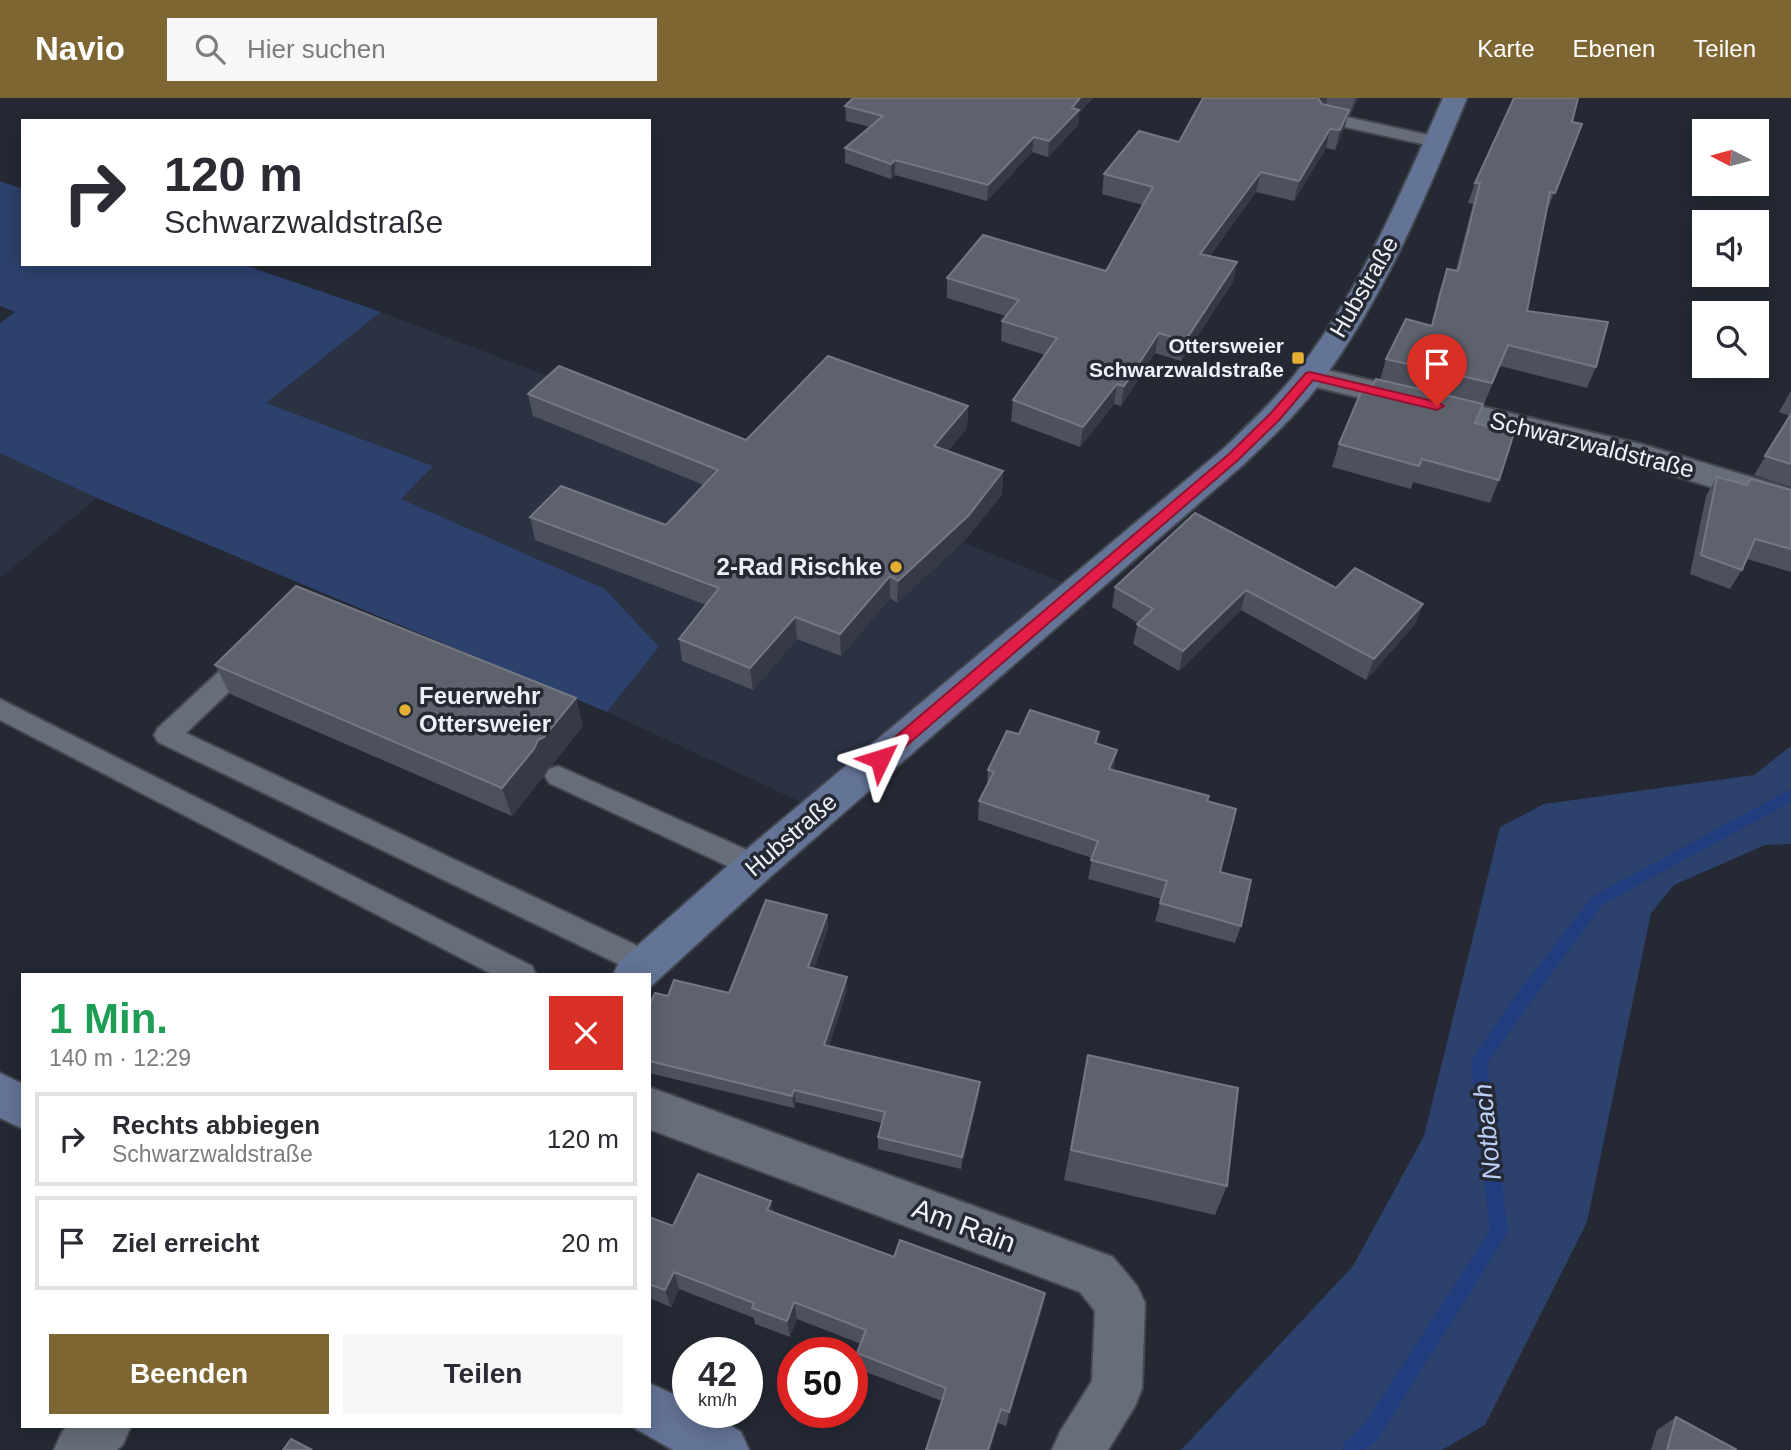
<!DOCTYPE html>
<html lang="de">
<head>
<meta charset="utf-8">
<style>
  body { margin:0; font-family:Arial,sans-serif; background:#f7f7f7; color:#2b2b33; height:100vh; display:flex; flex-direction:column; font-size:26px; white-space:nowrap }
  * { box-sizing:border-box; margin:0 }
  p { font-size:23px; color:#7c7c81 }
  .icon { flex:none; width:38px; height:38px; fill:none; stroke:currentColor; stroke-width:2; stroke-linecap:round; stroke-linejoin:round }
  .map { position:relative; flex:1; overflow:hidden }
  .details { position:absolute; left:21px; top:875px; width:630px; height:455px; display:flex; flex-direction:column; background:#fff; border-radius:0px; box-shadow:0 4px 18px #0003 }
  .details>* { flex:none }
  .hud { position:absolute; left:21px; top:21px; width:630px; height:147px; border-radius:0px; box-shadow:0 4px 18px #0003; background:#fff; color:#2b2b33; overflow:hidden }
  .needle { width:46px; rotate:276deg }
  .fabs { position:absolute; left:1692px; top:21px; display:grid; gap:14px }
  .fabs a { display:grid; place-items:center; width:77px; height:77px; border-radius:0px; background:#fff; box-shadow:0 4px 18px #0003; font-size:35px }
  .speed { position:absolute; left:672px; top:1239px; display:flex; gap:14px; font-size:35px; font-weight:700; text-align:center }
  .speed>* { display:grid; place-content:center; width:91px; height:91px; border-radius:50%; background:#fff; box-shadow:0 4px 18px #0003; line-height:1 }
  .speed small { font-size:18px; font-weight:400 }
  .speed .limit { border:10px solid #d22; background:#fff; color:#111 }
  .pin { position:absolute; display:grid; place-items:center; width:60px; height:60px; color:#fff; margin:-72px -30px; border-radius:50% 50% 50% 0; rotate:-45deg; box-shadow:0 0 7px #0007 }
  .pin .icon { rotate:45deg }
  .me { position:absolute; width:77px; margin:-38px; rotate:49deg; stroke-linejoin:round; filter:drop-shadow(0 0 5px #0008) }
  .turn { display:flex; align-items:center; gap:24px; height:147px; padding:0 28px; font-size:32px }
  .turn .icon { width:91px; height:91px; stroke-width:2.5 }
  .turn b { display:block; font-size:49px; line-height:60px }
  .round { display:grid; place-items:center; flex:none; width:74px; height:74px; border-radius:0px; background:#f7f7f7 }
  .head { display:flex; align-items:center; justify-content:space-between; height:119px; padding:0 28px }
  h1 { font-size:42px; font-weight:700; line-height:52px; color:#1e9e55 }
  .cta { display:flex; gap:14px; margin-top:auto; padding:14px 28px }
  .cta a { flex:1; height:80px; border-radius:0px; background:#7e6633; color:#fff; font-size:28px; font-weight:700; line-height:80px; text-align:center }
  .cta a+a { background:#f7f7f7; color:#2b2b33 }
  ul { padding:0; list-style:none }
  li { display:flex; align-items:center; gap:21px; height:94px; margin:0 14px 10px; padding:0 14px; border:4px solid #e1e1e2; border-radius:0px }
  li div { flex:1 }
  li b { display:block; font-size:26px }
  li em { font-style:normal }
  header { display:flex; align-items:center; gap:42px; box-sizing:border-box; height:98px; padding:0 35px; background:#7e6633; color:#fff }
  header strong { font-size:33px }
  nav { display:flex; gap:38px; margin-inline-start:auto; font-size:24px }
  .search { width:490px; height:63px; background:#f7f7f7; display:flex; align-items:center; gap:18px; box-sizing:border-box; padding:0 24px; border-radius:0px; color:#7c7c81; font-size:26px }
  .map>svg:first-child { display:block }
  .built { fill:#2b3242 }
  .green { fill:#2d416d }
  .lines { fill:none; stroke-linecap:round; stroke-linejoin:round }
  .stream { fill:#213d7e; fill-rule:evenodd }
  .service-casing { stroke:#434750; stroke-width:4 }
  .minor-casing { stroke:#434750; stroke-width:4 }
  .secondary-casing { stroke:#434750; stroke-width:4 }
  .service { fill:#676d79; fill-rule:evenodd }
  .minor { fill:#676d79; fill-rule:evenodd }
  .secondary { fill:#647496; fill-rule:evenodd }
  .wall { fill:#4c515d }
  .shaded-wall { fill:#353a45 }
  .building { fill:#5d626d; stroke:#747883; stroke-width:2 }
  .route { fill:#e11d48; stroke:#92132f; stroke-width:2 }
  .poi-dot { fill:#e3ae34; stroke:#242934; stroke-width:2.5 }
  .labels { text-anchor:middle; stroke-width:7; stroke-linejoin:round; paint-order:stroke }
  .far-poi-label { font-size:21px; font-weight:bold; fill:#ecf0f7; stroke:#242934; text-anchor:end }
  .street-label { font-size:24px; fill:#ecf0f7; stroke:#242934 }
  .poi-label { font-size:24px; font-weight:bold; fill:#ecf0f7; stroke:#242934; text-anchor:end }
  .water-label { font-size:26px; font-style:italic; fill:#bcd0f6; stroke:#242934 }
  .near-street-label { font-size:28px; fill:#ecf0f7; stroke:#242934 }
</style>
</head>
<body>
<header>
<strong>Navio</strong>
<div class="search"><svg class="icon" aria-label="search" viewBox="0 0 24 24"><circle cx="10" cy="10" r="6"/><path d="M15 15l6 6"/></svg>Hier suchen</div>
<nav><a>Karte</a><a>Ebenen</a><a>Teilen</a></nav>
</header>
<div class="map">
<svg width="1791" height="1352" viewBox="0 0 1791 1352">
  <rect width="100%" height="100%" fill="#242934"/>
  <!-- built -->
  <g class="built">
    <path d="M381 214 683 330 1061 484 801 704 607 614 659 549 605 491 400 401 432 368 265 305Z"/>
    <path d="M0 355 97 400 0 480Z"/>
  </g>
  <!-- green -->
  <g class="green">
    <path d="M0 83 23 91V166H242L381 214 266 305 433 368 401 401 605 491 659 549 607 614 97 400 0 355V225L15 214 0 208Z"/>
    <path d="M1791 648V746L1765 747 1674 787 1651 815 1587 1124 1485 1327 1442 1352H1181L1353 1168 1424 1038 1500 729 1544 706 1754 677Z"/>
  </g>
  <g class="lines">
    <!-- stream -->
    <path class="stream" d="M1791 691V704L1603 806 1531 903 1487 966 1508 1134 1378 1341 1365 1352H1342L1344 1345 1364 1327 1490 1132 1471 965 1473 960 1519 893 1593 798Z"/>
    <!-- service casing -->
    <g class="service-casing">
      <g id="service">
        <path d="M1324 14 1442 40 1445 44 1436 49 1318 23 1315 19Z"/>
        <path d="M250 550 259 553 262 559 259 565 186 635 657 857 661 866 657 875 649 878 637 875 158 644 154 637 158 630 241 553Z"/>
        <path d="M0 601 532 868 536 877H494L0 622Z"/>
        <path d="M558 668 765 760 769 768 765 776 755 779 745 776 549 685 545 678 549 671Z"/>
      </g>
    </g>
    <!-- minor casing -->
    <g class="minor-casing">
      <g id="minor">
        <path d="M1310 268 1641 346 1791 391V413L1635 366 1299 285 1295 278 1299 271Z"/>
        <path d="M649 989 1113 1159 1137 1188 1145 1205 1142 1290 1135 1308 1108 1352H1052L1060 1334 1092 1283 1095 1213 1080 1194 649 1031Z"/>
        <path d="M67 1328H131L123 1346 117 1352H54L62 1334Z"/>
      </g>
    </g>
    <!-- secondary casing -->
    <g class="secondary-casing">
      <g id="secondary">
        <path d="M1443 0H1467C1426 98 1385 198 1321 284 1299 314 1271 340 1244 366L769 780 649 890V877H613L619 864 741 756 1222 352C1249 326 1277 300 1300 270 1362 189 1402 93 1443 0Z"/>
        <path d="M0 975 23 986V1031L0 1020Z"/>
        <path d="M649 1285 688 1303V1314H707L741 1334 749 1352H673L631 1328H649Z"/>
      </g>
    </g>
    <!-- service -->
    <use href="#service" class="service"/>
    <!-- minor -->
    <use href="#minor" class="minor"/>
    <!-- secondary -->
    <use href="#secondary" class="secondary"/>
  </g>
  <!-- wall -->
  <g class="wall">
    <path d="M853 0H1093L1079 15 1078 27 1048 59 1032 54 987 103 895 77 891 81 845 65V50L870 29 846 23 845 8Z"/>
    <path d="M1203 0H1358L1350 17H1348L1344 31 1335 52 1326 50 1294 103 1256 94 1210 158 1237 164 1233 184 1181 263 1155 255 1121 308 1114 306 1080 349 1011 323 1013 302 1045 257 1001 243 1002 223 1006 218 947 200V180L1106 173 1143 107 1102 96 1104 76 1179 44Z"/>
    <path d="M1572 24 1582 26 1546 115 1527 213 1596 269 1587 290 1500 268 1484 306 1380 282 1386 261 1431 228 1440 191 1447 171 1456 172 1473 106 1468 105 1475 85Z"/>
    <path d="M1791 293V389L1754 377 1790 318 1779 314Z"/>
    <path d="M528 296 746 342 968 308 967 330 948 353 1003 373 1002 396 968 439 897 505 890 500 841 558 797 541 753 592 682 563 679 541 706 507 535 442 530 419 666 427 704 387 533 318Z"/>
    <path d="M1368 296 1483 306 1476 325 1499 382 1490 405 1413 384 1411 391 1332 369 1339 346Z"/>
    <path d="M1717 379 1747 387 1791 392V474L1747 461 1742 472 1730 491 1690 476 1706 398Z"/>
    <path d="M1115 489 1336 490 1423 506 1415 526 1366 582 1241 512 1179 573 1133 546 1138 525 1112 509Z"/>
    <path d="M215 567 576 600 583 628 552 667 547 670 543 679 512 718 230 596Z"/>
    <path d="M1099 634 1097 646 1113 672 1209 698 1208 704 1220 774 1241 828 1235 845 1155 823 1161 801 1088 781 1092 760 978 722 979 703 987 687 988 672 1019 636Z"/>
    <path d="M827 817 828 830 814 871 847 892 829 948 980 984 979 996 961 1071 878 1051V1039L882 1025 796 1004 794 1010 649 975V908L729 895Z"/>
    <path d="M1088 957 1227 1088 1215 1117 1064 1082Z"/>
    <path d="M771 1103 773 1115 894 1159 1045 1195 1042 1212 1006 1328 998 1325 990 1352H926L942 1303 858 1271 857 1255 861 1246 797 1221 790 1239 755 1226 754 1220 679 1191 671 1209 649 1200V1119L673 1128Z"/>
    <path d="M1676 1319 1737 1352H1651L1657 1332Z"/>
  </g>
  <!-- shaded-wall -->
  <g class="shaded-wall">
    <path d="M1080 0H1093L1079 15 1078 27 1048 59 1049 43 1072 10Z"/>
    <path d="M1317 0H1327L1325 11Z"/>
    <path d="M1355 0H1358L1350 17Z"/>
    <path d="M1349 12 1344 31 1335 52 1340 32Z"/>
    <path d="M1330 31 1326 50 1294 103 1299 83Z"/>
    <path d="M1034 39 1032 54 987 103 988 87Z"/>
    <path d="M895 62V77L891 81V66Z"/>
    <path d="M1261 74 1256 94 1197 176 1200 156Z"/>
    <path d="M1237 164 1233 184 1181 263 1185 243Z"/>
    <path d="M1159 235 1155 255 1121 308 1124 288Z"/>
    <path d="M1117 286 1114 306 1080 349 1083 329Z"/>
    <path d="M968 308 967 330 934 370V348Z"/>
    <path d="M1003 373 1002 396 968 439 897 505 898 483Z"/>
    <path d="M890 478V500L841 558 840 536Z"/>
    <path d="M1246 492 1241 512 1179 573 1183 553Z"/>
    <path d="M1423 506 1415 526 1366 582 1374 561Z"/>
    <path d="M795 519 797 541 753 592 750 570Z"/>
    <path d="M576 600 583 628 552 667 547 670 543 679 512 718 502 690 538 642Z"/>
    <path d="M1117 652 1114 671 1106 690 1109 671Z"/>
    <path d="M827 817 828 830 810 883 808 869Z"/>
    <path d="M847 879V892L825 960 824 947Z"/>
    <path d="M980 984 979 996 961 1071 962 1059Z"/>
    <path d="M794 992 796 1004 794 1010 792 998Z"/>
    <path d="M771 1103 774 1121 767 1112Z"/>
    <path d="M674 1174 679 1191 671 1209 665 1192Z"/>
    <path d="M1045 1195 1042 1212 1006 1328 1009 1314Z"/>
    <path d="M794 1204 797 1221 790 1239 787 1223Z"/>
    <path d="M1001 1311 998 1325 990 1352H988Z"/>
  </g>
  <!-- building -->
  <g class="building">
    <path d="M853 0H1080L1072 10 1079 12 1049 43 1034 39 988 87 895 62 891 66 845 50 883 18 845 8Z"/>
    <path d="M1203 0H1318L1322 6 1349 12 1340 32 1330 31 1299 83 1261 74 1200 156 1237 164 1185 243 1159 235 1124 288 1117 286 1083 329 1013 302 1057 240 1002 223 1019 202 947 180 983 137 1106 173 1153 89 1104 76 1139 33 1179 44Z"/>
    <path d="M1514 0H1578L1572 24 1582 26 1555 95 1550 94 1527 213 1608 224 1596 269 1508 247 1492 285 1386 261 1406 221 1432 228 1447 171 1458 173 1480 85H1475Z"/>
    <path d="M828 258 968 308 934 348 1003 373 969 417 898 483 890 478 840 536 795 519 750 570 679 541 719 490 530 419 561 388 666 427 718 372 528 296 559 268 746 342Z"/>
    <path d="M1376 281 1483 306 1475 325 1514 335 1499 382 1422 361 1419 368 1339 346 1361 294 1368 296Z"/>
    <path d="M1791 316V366L1765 358Z"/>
    <path d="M1717 379 1747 387 1751 381 1791 392V451L1755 441 1742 472 1701 457Z"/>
    <path d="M1195 415 1336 490 1355 470 1423 506 1374 561 1246 492 1183 553 1137 526 1153 511 1115 489Z"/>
    <path d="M296 488 576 600 544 639 538 642 534 651 502 690 215 567Z"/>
    <path d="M1030 612 1099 634 1095 645 1117 652 1109 671 1209 698 1207 703 1236 711 1220 774 1251 782 1241 828 1160 805 1167 783 1091 762 1098 743 979 703 994 674 988 672 1007 633 1019 636Z"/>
    <path d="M766 802 827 817 808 869 847 879 824 947 980 984 962 1059 878 1039 885 1014 794 992 792 998 649 963V908L655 895 668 898 674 882 729 895Z"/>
    <path d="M1088 957 1238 990 1227 1088 1071 1052Z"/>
    <path d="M698 1076 771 1103 767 1112 894 1159 900 1142 1045 1195 1009 1314 1001 1311 988 1352H926L946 1290 857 1255 866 1232 794 1204 787 1223 752 1210 754 1205 674 1174 665 1192 649 1186V1119L673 1128Z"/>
    <path d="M1676 1319 1737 1352H1667Z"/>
    <path d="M291 1341 312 1352H283Z"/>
  </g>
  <!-- route -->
  <path class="route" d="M1310 274 1437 304 1444 308 1437 312 1313 282 1280 321 1238 362 885 666H874L872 661 874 657 1229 356 1271 315 1306 275Z"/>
  <!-- markers -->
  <g class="poi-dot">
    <rect x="1291" y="253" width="14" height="14" rx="3.5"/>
    <circle cx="896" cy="469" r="7"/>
    <circle cx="405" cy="612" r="7"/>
  </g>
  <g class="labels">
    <!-- far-poi labels -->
    <g class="far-poi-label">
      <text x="1284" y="255">Ottersweier<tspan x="1284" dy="24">Schwarzwaldstraße</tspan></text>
    </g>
    <!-- street labels -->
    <g class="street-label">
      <text transform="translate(1364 189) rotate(-60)" y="8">Hubstraße</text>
      <text transform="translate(1592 347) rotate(14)" y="8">Schwarzwaldstraße</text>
      <text transform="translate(791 737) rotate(-41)" y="8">Hubstraße</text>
    </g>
    <!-- poi labels -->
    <g class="poi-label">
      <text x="882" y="477">2-Rad Rischke</text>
      <text x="419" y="606" text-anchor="start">Feuerwehr<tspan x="419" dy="28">Ottersweier</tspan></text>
    </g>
    <!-- water labels -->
    <g class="water-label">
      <text transform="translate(1487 1034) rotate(-96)" y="9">Notbach</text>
    </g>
    <!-- near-street labels -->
    <g class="near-street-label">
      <text transform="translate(964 1127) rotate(20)" y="10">Am Rain</text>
    </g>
  </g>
</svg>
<div class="fabs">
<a><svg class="needle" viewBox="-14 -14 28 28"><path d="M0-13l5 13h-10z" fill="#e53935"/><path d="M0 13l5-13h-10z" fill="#7c7c81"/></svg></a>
<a><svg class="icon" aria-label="sound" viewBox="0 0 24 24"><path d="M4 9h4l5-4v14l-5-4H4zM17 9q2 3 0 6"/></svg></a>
<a><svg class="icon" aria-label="search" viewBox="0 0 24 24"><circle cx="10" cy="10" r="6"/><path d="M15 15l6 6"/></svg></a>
</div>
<div class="speed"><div>42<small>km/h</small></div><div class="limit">50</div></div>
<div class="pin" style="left:1437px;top:308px;background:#d93025"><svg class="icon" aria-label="arrive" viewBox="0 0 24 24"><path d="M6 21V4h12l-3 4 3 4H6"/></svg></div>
<svg class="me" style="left:880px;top:661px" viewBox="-20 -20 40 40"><path d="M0-17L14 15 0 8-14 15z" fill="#e11d48" stroke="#fff" stroke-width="4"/></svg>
<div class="hud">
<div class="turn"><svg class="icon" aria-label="right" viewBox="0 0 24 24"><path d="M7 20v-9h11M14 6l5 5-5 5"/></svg><div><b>120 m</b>Schwarzwaldstraße</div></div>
</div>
<section class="details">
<div class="head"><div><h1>1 Min.</h1><p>140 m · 12:29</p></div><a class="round" style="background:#d93025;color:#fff"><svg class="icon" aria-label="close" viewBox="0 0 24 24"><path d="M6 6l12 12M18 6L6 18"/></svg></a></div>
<ul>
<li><svg class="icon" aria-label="right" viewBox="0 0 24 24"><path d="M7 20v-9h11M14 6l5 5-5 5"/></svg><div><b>Rechts abbiegen</b><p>Schwarzwaldstraße</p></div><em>120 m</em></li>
<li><svg class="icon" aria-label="arrive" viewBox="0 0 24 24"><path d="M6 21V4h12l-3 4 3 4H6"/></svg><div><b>Ziel erreicht</b></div><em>20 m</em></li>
</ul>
<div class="cta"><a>Beenden</a><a>Teilen</a></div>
</section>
</div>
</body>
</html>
